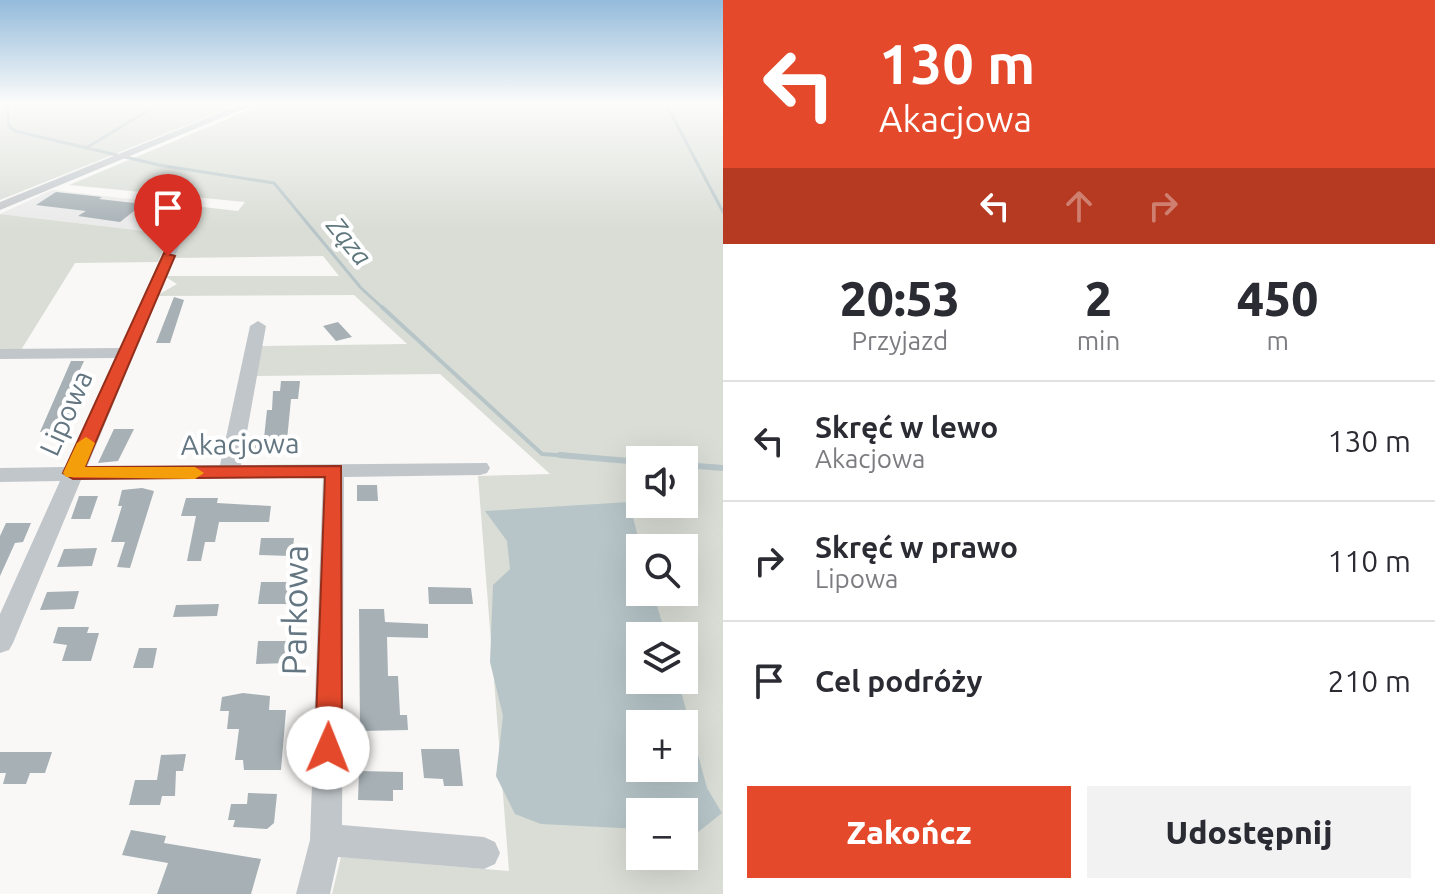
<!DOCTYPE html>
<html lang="pl">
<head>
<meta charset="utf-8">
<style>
  body { margin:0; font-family:Ubuntu,sans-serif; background:#f2f2f3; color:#2b2b33; height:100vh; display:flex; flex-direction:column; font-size:30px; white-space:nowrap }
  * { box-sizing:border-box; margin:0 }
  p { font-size:26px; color:#7c7c81 }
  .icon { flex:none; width:44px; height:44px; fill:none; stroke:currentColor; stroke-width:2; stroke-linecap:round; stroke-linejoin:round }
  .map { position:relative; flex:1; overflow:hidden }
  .panel { display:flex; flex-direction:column; background:#fff; width:712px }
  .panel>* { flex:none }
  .banner { background:#e4492b; color:#fff; overflow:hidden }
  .fabs { position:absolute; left:626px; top:446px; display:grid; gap:16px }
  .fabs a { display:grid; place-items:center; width:72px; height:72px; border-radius:0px; background:#fff; box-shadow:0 8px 32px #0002; font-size:40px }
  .pin { position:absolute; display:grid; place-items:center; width:68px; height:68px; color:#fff; margin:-82px -34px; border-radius:50% 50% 50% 0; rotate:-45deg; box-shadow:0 0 8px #0007 }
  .pin .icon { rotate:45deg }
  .me { position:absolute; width:88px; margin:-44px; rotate:1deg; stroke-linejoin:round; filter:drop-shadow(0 0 6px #0008) }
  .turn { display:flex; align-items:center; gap:28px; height:168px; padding:0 24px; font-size:36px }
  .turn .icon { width:104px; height:104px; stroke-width:2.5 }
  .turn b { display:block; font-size:56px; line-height:68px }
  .lanes { display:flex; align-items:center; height:76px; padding:0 24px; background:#0003; justify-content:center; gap:40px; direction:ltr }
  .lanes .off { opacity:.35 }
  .eta { display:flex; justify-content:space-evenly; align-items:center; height:136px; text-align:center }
  .eta b { font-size:48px; font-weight:800; line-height:56px }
  .action { display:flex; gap:16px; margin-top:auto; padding:16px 24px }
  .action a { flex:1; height:92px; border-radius:0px; background:#e4492b; color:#fff; font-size:32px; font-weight:800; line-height:92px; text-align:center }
  .action a+a { background:#f2f2f3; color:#2b2b33 }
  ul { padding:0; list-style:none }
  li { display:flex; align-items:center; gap:24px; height:120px; padding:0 24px; border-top:2px solid #e1e1e2 }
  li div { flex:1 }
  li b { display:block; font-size:30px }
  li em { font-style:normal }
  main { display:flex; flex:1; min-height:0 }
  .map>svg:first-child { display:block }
  .built { fill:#e9eae9 }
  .green { fill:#d9ddd5; fill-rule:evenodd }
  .water { fill:#b7c5c8; fill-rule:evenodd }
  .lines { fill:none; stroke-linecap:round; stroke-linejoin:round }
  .stream-far2 { stroke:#b7c5c8; stroke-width:3 }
  .stream-far1 { stroke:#b7c5c8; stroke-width:4 }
  .stream { stroke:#b7c5c8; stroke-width:6 }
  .building { fill:#a6b0b5 }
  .minor { fill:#c1c6ca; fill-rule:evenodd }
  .route { fill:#e4492b; stroke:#942f1c; stroke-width:2 }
  .slow { fill:#f59e0b }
  .labels { text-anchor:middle; stroke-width:8; stroke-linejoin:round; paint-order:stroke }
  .far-water-label { font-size:26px; font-style:italic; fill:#5e767c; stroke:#fff }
  .street-label { font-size:28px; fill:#637681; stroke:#fff }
  .near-street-label { font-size:34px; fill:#637681; stroke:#fff }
</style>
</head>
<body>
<main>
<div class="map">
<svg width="723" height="894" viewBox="0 0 723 894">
  <rect width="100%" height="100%" fill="#f9f8f6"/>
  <!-- built -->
  <path class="built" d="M52 190 182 205 170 234 0 214Z"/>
  <!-- green -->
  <g class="green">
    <path d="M0 104H240L0 200Z"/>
    <path d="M263 104H723V894H332L341 857 509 871 478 476 550 474 440 374 256 376 261 346 407 344 354 295 156 296 177 284 164 276H339L323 256 173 258 194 206 238 211 245 202 69 185ZM640 460H684V504H640ZM640 548H684V592H640ZM640 636H684V680H640ZM640 724H684V768H640ZM640 812H684V856H640Z"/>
    <path d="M0 214 170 234 158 262 75 263 21 350H0Z"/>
  </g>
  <!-- water -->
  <path class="water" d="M629 502 641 548 640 592H653L666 636H640V680H678L707 788 722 813 697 833 684 832V812H640V829L541 824 515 814 496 776 503 716 490 662 493 585 510 569 507 541 485 511ZM640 724H684V768H640Z"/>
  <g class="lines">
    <!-- stream-far2 -->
    <g class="stream-far2">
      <path d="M7 104 9 126 15 131 159 165 274 183 361 288 384 309"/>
      <path d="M666 104 723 212"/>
      <path d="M86 148 159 104"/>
    </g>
    <!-- stream-far1 -->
    <path class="stream-far1" d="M382 307 542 454 584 457"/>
    <!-- stream -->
    <g class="stream">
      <path d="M560 455 640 462"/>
      <path d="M684 465 723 468"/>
    </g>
  </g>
  <!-- building -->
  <g class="building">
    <path d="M56 192 102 197 99 199 143 204 120 222 78 216 86 211 36 205Z"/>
    <path d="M174 297 184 300 170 343H156Z"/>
    <path d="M338 322 352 337 336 341 323 326Z"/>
    <path d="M71 361H84L73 385 84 386 64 431 40 432Z"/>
    <path d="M281 381H300L298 399H291L287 440 270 441 268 452 247 453 249 438H264L267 410H272L273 391H280Z"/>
    <path d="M114 429H134L118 461 98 463Z"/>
    <path d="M357 485H377L378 501H357Z"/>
    <path d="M142 488 154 491 130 568 117 567 125 542H111L122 506H118L122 490Z"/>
    <path d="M79 496H98L90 519H71Z"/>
    <path d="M186 498H218L217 503 271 506 269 522H219L215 542H205L201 561H187L196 516H181Z"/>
    <path d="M6 523H31L23 542 15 543 0 576V536Z"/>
    <path d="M261 538H294L292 556 259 555Z"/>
    <path d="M97 548 92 566 57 567 64 549Z"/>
    <path d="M261 582H291L289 604H258Z"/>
    <path d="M428 587 471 588 473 604H429Z"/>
    <path d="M79 591 74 609 40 610 47 592Z"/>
    <path d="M219 604 217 616 173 617 176 605Z"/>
    <path d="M359 609H384L385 622 428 624V638L387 637 388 676H398L400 715H407L408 730 360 731Z"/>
    <path d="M58 627H89L87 633H99L91 661H62L67 645 53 643Z"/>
    <path d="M258 641H290L289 663 256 664Z"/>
    <path d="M139 648H157L153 668H133Z"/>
    <path d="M243 693 270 696 269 710H286L281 770H244L243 760H235L239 729H227L229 711H220L222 697Z"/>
    <path d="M421 749H459L463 786H444L443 779 424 778Z"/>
    <path d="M0 752H52L45 773H30L26 784H3L6 773H0Z"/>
    <path d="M186 754 183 771H176L175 796H162L160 805H129L135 780H157L161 755Z"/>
    <path d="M359 771 403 772V790H393V801L358 800Z"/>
    <path d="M248 793 277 794 274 823 267 829 233 827 235 820H228L231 804H247Z"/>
    <path d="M131 830 166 836 164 843 261 859 251 894H157L168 863 122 855Z"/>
  </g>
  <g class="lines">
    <!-- minor -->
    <g class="minor">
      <path d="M242 104H255L0 210V202Z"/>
      <path d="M189 204 195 208 87 467 220 465 250 326 258 321 266 326 241 465 487 463 490 468 487 473 480 475 344 477 342 825 484 837 495 842 500 853 495 864 484 869 338 857 330 894H296L310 840 323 477 81 480 13 643 9 650 0 653V614L60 481 0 482V468L66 467 115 358 0 359V349L120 348 183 208Z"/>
    </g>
  </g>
  <!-- sky -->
  <linearGradient id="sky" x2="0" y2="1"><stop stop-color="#94bbdb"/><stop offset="0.45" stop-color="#fcfcfb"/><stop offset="1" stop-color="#fcfcfb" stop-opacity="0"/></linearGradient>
  <rect width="723" height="229" fill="url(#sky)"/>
  <!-- route -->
  <path class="route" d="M164 253 175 256 85 467 341 466 342 748 338 756 328 760 319 756 315 748 325 477 73 479 63 473Z"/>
  <!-- slow -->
  <path class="slow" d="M86 437 95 443 85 467H195L204 473 195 479 66 477 63 473 77 443Z"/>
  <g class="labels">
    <!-- far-water labels -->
    <g class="far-water-label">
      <text transform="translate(349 241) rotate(51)" y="9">Ząza</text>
    </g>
    <!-- street labels -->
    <g class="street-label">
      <text transform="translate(66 413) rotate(-66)" y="10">Lipowa</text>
      <text transform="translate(240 444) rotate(-1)" y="10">Akacjowa</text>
    </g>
    <!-- near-street labels -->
    <g class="near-street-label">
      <text transform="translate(295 610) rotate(-89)" y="12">Parkowa</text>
    </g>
  </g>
</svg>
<div class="fabs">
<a><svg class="icon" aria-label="sound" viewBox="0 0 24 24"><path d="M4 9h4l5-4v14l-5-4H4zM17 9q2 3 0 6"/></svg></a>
<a><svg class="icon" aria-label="search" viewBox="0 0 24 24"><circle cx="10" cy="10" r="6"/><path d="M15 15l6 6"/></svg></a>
<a><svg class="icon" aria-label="layers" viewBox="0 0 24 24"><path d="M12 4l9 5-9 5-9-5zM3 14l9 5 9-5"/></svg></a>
<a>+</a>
<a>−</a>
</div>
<div class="pin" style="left:168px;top:256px;background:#d93025"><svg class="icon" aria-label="arrive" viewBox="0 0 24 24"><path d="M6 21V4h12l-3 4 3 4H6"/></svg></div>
<svg class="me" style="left:328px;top:748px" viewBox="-20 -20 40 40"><circle r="19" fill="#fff"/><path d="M0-13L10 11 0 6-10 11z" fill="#e4492b"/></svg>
</div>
<section class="panel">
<div class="banner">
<div class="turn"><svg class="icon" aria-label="left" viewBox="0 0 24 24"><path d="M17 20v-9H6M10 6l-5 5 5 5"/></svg><div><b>130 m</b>Akacjowa</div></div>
<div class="lanes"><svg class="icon" aria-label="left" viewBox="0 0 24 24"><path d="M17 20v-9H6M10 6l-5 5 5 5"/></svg><svg class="icon off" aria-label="ahead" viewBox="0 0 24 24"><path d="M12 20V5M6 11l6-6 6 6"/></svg><svg class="icon off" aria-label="right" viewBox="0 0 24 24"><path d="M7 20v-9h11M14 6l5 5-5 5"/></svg></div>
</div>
<div class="eta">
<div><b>20:53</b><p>Przyjazd</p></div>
<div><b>2</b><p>min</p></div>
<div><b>450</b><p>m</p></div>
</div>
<ul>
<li><svg class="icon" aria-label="left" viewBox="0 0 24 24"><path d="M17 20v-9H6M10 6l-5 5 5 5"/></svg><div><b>Skręć w lewo</b><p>Akacjowa</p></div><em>130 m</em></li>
<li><svg class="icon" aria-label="right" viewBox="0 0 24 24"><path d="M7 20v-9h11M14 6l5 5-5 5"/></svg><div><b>Skręć w prawo</b><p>Lipowa</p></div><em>110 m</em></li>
<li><svg class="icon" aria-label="arrive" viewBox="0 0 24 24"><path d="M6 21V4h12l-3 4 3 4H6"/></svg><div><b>Cel podróży</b></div><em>210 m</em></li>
</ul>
<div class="action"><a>Zakończ</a><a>Udostępnij</a></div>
</section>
</main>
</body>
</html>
